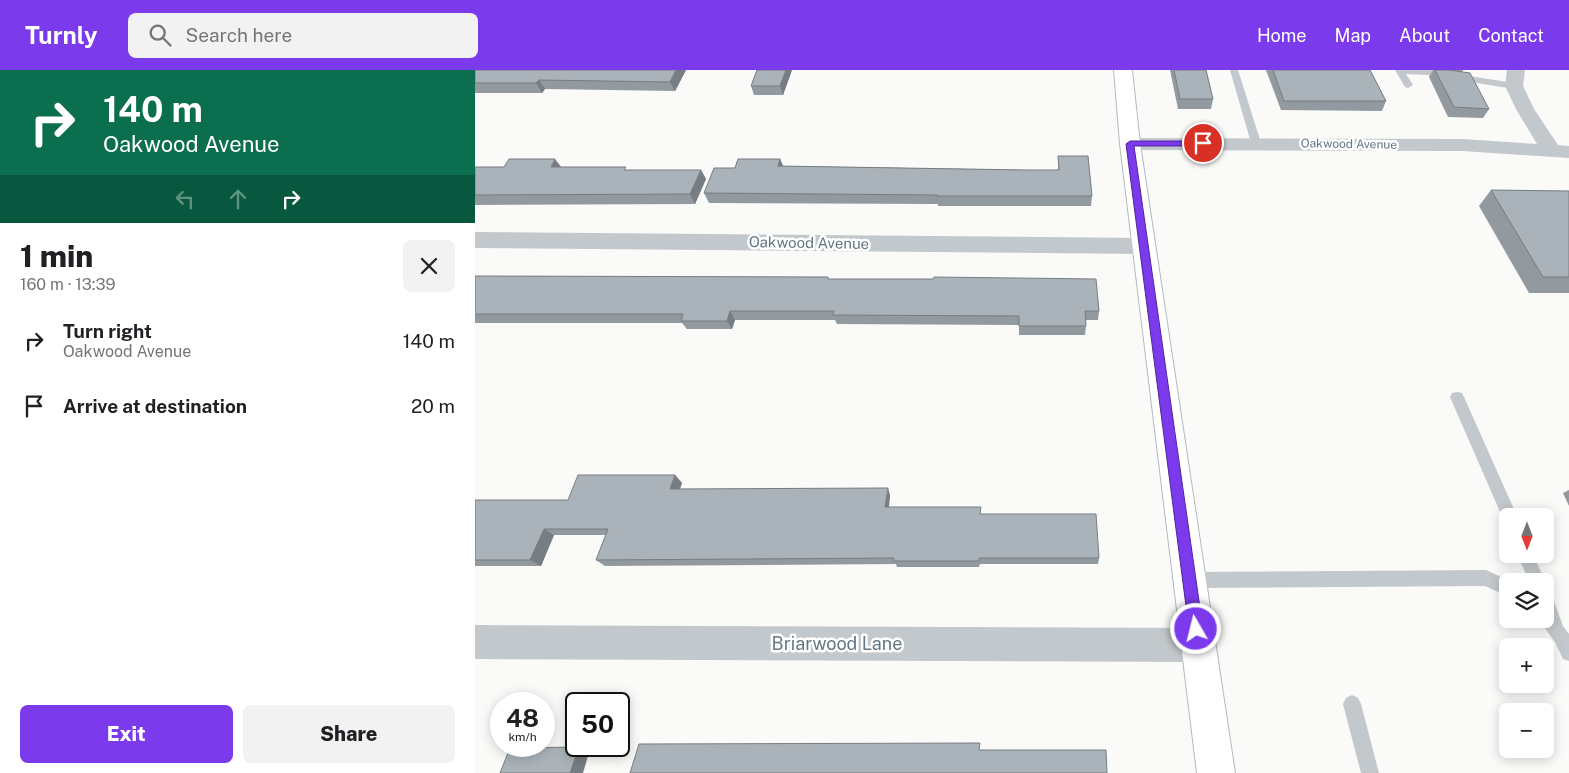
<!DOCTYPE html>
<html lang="en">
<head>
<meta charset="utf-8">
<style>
  body { margin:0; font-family:"Public Sans",sans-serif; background:#f2f2f2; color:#202124; height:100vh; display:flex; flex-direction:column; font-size:19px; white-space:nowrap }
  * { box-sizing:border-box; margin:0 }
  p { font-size:16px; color:#757577 }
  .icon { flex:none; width:28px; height:28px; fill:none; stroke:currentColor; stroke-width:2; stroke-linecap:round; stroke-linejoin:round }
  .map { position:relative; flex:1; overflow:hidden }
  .drawer { display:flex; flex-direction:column; background:#fff; width:475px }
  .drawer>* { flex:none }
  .top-card { background:#0b6e4f; color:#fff; overflow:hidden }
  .needle { width:32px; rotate:180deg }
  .controls { position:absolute; left:1024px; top:438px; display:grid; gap:10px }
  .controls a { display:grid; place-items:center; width:55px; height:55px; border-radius:8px; background:#fff; box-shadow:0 2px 12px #0003; font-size:25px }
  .speed { position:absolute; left:15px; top:622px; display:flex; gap:10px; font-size:25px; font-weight:700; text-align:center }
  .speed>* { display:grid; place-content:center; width:65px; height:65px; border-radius:50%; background:#fff; box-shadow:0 2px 12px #0003; line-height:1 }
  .speed small { font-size:12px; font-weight:400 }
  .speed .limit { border:2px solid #111; border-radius:8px; background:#fff; color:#111 }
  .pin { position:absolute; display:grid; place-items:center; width:42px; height:42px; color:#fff; margin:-21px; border:2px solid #fff; border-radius:50%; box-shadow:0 1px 5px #0007 }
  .me { position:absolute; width:55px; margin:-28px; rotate:352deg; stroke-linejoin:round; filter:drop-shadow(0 0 4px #0008) }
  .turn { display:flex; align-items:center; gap:18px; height:105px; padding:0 20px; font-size:22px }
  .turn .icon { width:65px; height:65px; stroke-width:2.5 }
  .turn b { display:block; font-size:35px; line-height:42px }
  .lanes { display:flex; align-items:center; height:48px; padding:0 20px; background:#0003; justify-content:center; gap:25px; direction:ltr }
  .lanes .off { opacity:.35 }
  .round { display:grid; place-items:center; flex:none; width:52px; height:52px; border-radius:8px; background:#f2f2f2 }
  .summary { display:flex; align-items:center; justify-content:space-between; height:85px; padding:0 20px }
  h1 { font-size:30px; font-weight:800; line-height:38px }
  .action { display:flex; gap:10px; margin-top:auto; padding:10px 20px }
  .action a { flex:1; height:58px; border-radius:8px; background:#7c3aed; color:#fff; font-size:20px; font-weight:800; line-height:58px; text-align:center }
  .action a+a { background:#f2f2f2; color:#202124 }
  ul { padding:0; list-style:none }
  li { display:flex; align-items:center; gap:15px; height:65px; padding:0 20px }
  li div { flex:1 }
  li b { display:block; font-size:19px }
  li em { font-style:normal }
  header { display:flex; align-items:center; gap:30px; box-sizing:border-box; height:70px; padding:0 25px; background:#7c3aed; color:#fff }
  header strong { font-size:24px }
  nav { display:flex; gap:28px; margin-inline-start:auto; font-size:18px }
  .search { width:350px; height:45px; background:#f2f2f2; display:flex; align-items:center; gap:12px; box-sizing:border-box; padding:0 18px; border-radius:8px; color:#757577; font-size:19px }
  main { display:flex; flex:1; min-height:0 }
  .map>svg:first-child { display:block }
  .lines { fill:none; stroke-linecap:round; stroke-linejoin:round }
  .secondary-casing { stroke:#b3babf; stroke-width:2 }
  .service { fill:#c3c8cc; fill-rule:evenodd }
  .minor { fill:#c3c8cc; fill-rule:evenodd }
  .secondary { fill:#fff; fill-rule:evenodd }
  .wall { fill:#929a9f }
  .shaded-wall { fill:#777d82 }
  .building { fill:#aab3b9; stroke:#777d82 }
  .route { fill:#7c3aed; stroke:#51269a }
  .labels { text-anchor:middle; stroke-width:5; stroke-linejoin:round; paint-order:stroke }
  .far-street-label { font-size:12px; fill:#657683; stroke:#fff }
  .street-label { font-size:15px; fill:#657683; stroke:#fff }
  .near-street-label { font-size:18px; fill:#657683; stroke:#fff }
</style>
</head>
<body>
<header>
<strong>Turnly</strong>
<div class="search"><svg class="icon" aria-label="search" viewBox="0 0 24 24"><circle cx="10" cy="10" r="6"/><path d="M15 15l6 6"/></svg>Search here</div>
<nav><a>Home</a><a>Map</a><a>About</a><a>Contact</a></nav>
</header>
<main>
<section class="drawer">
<div class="top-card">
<div class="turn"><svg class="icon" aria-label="right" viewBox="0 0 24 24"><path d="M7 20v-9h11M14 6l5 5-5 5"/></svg><div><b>140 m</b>Oakwood Avenue</div></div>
<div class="lanes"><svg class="icon off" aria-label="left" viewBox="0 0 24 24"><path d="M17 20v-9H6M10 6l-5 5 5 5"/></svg><svg class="icon off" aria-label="ahead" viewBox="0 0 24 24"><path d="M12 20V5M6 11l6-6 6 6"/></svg><svg class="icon" aria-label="right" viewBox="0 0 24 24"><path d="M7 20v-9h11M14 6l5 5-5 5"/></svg></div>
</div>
<div class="summary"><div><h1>1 min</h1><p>160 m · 13:39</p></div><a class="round"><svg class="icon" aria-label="close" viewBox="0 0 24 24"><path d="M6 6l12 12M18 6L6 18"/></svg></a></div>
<ul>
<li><svg class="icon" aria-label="right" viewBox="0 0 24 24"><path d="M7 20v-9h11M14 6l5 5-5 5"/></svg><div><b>Turn right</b><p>Oakwood Avenue</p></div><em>140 m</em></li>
<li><svg class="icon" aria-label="arrive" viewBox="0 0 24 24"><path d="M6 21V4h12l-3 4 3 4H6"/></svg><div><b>Arrive at destination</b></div><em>20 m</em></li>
</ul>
<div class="action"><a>Exit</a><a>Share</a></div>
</section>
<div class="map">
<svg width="1094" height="703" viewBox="0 0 1094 703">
  <rect width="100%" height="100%" fill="#fafaf8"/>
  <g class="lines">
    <!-- secondary casing -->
    <g class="secondary-casing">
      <path id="secondary" d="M639 0H657L665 74 760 703H722L645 74Z"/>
    </g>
    <!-- service -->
    <g class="service">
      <path d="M755 0H763L786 73 785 75H777L776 73Z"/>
      <path d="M920 0H956L1039 13 1044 16 1039 19 952 5 931 4 938 15 933 18 930 17Z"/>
      <path d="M982 322 987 323 989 327 1042 446H1032V452L1029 451 975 327 977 323Z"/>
      <path d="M1042 484H1058L1070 511H1054Z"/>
      <path d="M1011 500 1035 511H1032V526L1010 516 715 518 709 515 707 510 709 505 715 502Z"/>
      <path d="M1070 521 1076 523 1088 556 1094 564V591L1088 589 1080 572 1063 549H1070Z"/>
      <path d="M877 625 883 628 886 634 904 703H886L868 634 871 628Z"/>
    </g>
    <!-- minor -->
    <g class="minor">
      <path d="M1032 0H1050L1048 16 1059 39 1083 75 1094 76V88L987 81 655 80 648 78 645 74 648 70 655 68 987 69 1062 74 1041 39 1030 16Z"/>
      <path d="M0 162 669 168 677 170 680 176 677 182 669 184 0 178Z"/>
      <path d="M0 555 723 558 735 563 740 575 735 587 723 592 0 589Z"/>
    </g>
    <!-- secondary -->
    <use href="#secondary" class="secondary"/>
  </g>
  <!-- wall -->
  <g class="wall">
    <path d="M0 0H211L200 21 70 19 67 23H0Z"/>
    <path d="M282 0H317L308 25H279L276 16Z"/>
    <path d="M695 0H731L738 29 736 39H703Z"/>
    <path d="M791 0H895L911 31 907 41 806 40Z"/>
    <path d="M958 0H988L987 2 1014 39 1008 48 973 47 954 7Z"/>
    <path d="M583 86 617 126 616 136H463V134L234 133 229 123 260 98 305 89 308 96 551 100H583Z"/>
    <path d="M0 97H86L153 100H226L231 109 220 134 0 135Z"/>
    <path d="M1016 120 1094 121V223H1054L1004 136Z"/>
    <path d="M0 206 354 209 624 241 623 250H611V256L610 265H544V255L362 254 360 250H260L257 259H212L207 253H0Z"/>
    <path d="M200 405 207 413 205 419 415 425 414 437 506 444 624 488 623 494H505L504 497H422L421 494 130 496 121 490 131 465H79L66 496H0V430H93Z"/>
    <path d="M1094 420V436L1088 423Z"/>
  </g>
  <!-- shaded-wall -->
  <g class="shaded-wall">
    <path d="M201 0H211L200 21 195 12Z"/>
    <path d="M311 0H317L308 25 305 16Z"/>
    <path d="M64 10 70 19 67 23 61 13Z"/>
    <path d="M80 89 87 98 76 97Z"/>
    <path d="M305 89 309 98 303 96Z"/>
    <path d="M226 100 231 109 220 134 215 124Z"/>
    <path d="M255 241 260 250 257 259 252 251Z"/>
    <path d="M200 405 207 413 202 426 195 419Z"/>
    <path d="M413 418 415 425 413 444 410 437Z"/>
    <path d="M69 459 79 465 66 496 55 490Z"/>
    <path d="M104 677 115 679 108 703H95Z"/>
  </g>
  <!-- building -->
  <g class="building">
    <path d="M0 0H201L195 12 64 10 61 13H0Z"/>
    <path d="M282 0H311L305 16H276Z"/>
    <path d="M699 0H731L738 29H705Z"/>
    <path d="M798 0H895L911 31H809Z"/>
    <path d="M960 0H974L995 3 1014 39 979 37Z"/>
    <path d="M583 86H613L617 126H462V125L229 123 239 98H260L263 89H305L303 96 551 100H584Z"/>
    <path d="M34 89H80L76 97H151L149 100H226L215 124 0 125V97H29Z"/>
    <path d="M1016 120 1094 121V207H1068Z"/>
    <path d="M0 206 353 207V209H458L459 207 621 209 624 241H610L611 256H544V246L358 245 359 241H255L252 251H206L208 244H0Z"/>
    <path d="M103 405H200L195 419 413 418 410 437H506L505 444H621L624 488H504V491H419V488L121 490 133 459H69L55 490H0V430H93Z"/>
    <path d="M505 673 504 680H631L632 703H155L164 674Z"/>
    <path d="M104 677 95 703H25L35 678Z"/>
  </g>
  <!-- route -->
  <path class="route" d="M655 71H728L732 73 728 76H659L728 559 726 564 721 566 716 564 714 559 651 74Z"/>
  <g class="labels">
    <!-- far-street labels -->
    <g class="far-street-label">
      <text transform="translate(874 74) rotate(1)" y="4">Oakwood Avenue</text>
    </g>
    <!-- street labels -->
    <g class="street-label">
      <text transform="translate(334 173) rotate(1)" y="5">Oakwood Avenue</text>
    </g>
    <!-- near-street labels -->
    <g class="near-street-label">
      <text x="362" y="580">Briarwood Lane</text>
    </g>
  </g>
</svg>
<div class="controls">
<a><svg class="needle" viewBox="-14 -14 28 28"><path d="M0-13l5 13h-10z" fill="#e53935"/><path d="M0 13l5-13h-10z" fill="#757577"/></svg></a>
<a><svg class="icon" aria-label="layers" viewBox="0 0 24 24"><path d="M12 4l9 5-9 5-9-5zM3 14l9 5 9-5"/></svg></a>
<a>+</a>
<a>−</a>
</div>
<div class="speed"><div>48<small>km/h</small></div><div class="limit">50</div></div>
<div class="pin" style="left:728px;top:73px;background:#d93025"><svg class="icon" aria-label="arrive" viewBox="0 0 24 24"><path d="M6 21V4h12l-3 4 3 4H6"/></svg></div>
<svg class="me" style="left:721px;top:559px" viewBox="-20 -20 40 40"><circle r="17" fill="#7c3aed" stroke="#fff" stroke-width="3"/><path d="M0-11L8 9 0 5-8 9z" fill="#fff"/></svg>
</div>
</main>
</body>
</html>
